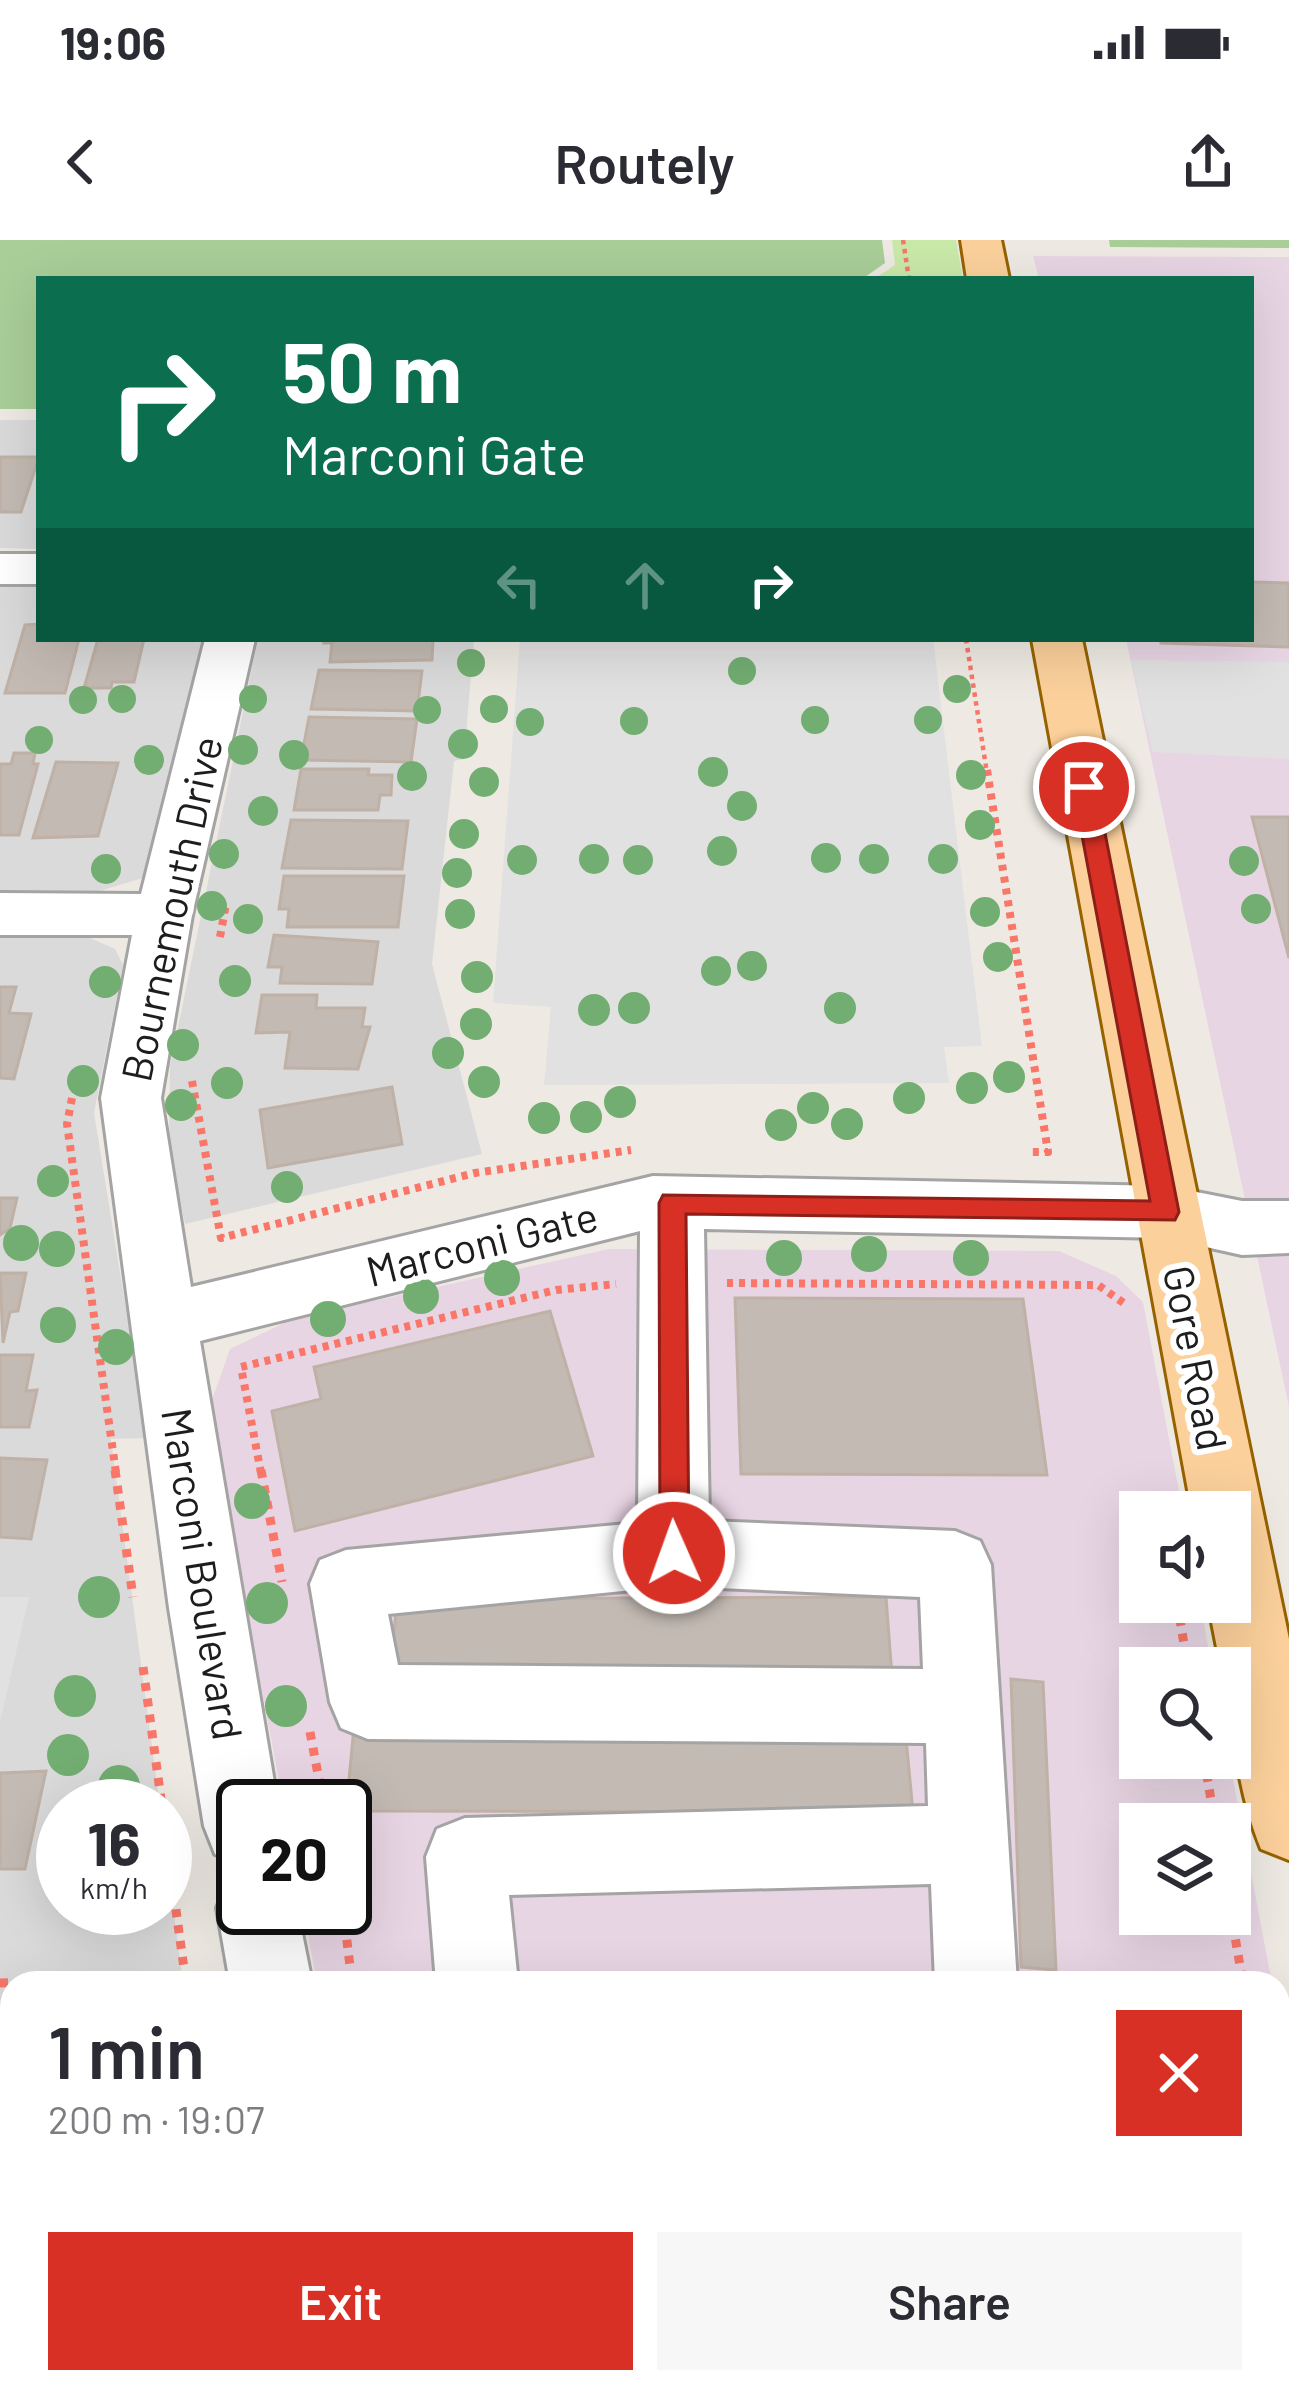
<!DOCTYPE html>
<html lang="en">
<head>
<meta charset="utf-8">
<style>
  body { margin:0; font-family:Barlow,sans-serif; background:#f7f7f7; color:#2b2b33; height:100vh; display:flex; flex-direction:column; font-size:45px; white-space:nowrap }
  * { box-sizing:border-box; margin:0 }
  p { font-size:39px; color:#7c7c81 }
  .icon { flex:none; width:66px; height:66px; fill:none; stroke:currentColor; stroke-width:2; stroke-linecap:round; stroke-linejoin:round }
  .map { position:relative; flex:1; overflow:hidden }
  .details { position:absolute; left:0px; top:1731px; width:1290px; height:423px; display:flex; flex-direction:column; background:#fff; border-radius:36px 36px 0 0; box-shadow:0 12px 48px #0002 }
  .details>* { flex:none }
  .guide { position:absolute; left:36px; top:36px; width:1218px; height:366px; border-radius:0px; box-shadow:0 12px 48px #0002; background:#0b6e4f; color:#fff; overflow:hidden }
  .controls { position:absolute; left:1119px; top:1251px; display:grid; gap:24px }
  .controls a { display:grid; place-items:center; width:132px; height:132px; border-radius:0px; background:#fff; box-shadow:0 12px 48px #0002; font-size:60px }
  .speed { position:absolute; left:36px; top:1539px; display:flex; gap:24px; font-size:60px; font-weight:700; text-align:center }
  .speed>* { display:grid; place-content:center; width:156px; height:156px; border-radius:50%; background:#fff; box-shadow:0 12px 48px #0002; line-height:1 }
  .speed small { font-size:30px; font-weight:400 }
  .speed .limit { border:6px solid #111; border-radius:18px; background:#fff; color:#111 }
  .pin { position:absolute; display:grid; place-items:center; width:102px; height:102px; color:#fff; margin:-51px; border:6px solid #fff; border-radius:50%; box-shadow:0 3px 12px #0007 }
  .me { position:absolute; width:132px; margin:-66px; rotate:358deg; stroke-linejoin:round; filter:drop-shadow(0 0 9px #0008) }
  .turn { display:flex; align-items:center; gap:42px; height:252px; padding:0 48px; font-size:54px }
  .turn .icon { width:156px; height:156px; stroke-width:2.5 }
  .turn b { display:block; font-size:84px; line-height:102px }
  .lanes { display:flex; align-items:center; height:114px; padding:0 48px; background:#0003; justify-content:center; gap:60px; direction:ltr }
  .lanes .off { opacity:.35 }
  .round { display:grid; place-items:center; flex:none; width:126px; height:126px; border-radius:0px; background:#f7f7f7 }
  .head { display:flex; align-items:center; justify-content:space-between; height:204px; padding:0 48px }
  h1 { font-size:72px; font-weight:600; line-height:90px }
  .button { display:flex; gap:24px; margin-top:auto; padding:24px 48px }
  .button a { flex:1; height:138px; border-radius:0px; background:#d93025; color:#fff; font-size:48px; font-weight:600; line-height:138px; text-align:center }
  .button a+a { background:#f7f7f7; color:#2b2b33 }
  .status { display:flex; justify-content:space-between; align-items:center; height:84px; padding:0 60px; background:#fff; direction:ltr }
  .status svg { height:33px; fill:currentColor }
  header { display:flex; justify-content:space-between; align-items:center; height:156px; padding:0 48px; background:#fff; font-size:54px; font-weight:600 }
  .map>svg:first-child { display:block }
  .residential { fill:#dbdada }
  .industrial { fill:#e8d5e4; fill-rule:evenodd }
  .grass { fill:#c9e9a9 }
  .forest { fill:#a9ce98 }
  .park { fill:#c0f9c3 }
  .parking { fill:#e1e1e1 }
  .building { fill:#c3bab3; stroke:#c0b1a6; stroke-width:3 }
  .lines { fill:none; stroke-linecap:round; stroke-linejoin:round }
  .minor-casing { stroke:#a4a4a4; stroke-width:6 }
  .major-casing { stroke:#966200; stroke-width:6 }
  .path-far2 { stroke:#f97669; stroke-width:4.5; stroke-dasharray:4.5 4.5; stroke-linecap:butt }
  .path-far1 { stroke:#f97669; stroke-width:8; stroke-dasharray:6 6; stroke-linecap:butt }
  .path { stroke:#f97669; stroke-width:9; stroke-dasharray:8 8; stroke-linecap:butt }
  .minor { fill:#fff; fill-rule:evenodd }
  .major { fill:#fbd09b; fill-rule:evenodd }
  .tree { fill:#72ad71 }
  .route { fill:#d93025; stroke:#8d1f18; stroke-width:3 }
  .labels { text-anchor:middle; stroke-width:12; stroke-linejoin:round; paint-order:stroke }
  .street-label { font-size:42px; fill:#1d1d1d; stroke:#fff }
</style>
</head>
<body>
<div class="status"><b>19:06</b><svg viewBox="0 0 49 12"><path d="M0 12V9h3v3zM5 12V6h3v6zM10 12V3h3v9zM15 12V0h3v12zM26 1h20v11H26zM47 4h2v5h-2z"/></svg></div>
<header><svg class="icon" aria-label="back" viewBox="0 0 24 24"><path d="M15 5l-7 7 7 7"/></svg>Routely<svg class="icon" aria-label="share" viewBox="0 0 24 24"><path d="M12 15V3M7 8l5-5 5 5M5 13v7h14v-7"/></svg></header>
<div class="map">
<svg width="1289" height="2152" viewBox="0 0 1289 2152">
  <rect width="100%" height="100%" fill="#eeeae3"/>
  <!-- residential -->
  <g class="residential">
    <path d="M0 180H39V309L0 308Z"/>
    <path d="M0 340 39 341V399H208L146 637 96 652 0 651Z"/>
    <path d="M258 399H474L464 519 454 521 432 724 482 914 185 984 169 905 170 826Z"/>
    <path d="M0 697 90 698 115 709 123 725 94 873 147 1198 111 1199 160 1566H63V1668H165V1605L183 1743H12V2142H276L277 2152H0Z"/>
  </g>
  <!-- industrial -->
  <g class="industrial">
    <path d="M1033 16 1289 17V1167L1126 399H1251V39H1039Z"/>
    <path d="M609 1009 1059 1011 1116 1036 1143 1062 1183 1272H1140V1362H1200L1212 1428H1140V1518H1229L1272 1743H317L303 1668H345V1566H284L208 1171 230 1109 292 1079ZM1140 1584H1230V1674H1140Z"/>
  </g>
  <!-- grass -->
  <path class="grass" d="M892 0H956L963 39H874L895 25Z"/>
  <!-- forest -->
  <g class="forest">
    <path d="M0 0H882L885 23 862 39H39V169H0Z"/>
    <path d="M1109 0H1289V8L1110 7Z"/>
  </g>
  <!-- park -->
  <path class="park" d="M1278 1776 1289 1831V2152H390L389 2142H1278Z"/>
  <!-- parking -->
  <g class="parking">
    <path d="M520 399H933L982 806 944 807 949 843 544 845 551 767 493 763Z"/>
    <path d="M1131 420 1289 422V519L1153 512Z"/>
    <path d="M0 1357H29L0 1482Z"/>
  </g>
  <!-- building -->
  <g class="building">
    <path d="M0 217H39L21 272H0Z"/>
    <path d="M1251 342 1289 343V407L1161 403V399H1251Z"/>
    <path d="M39 384V399H79L65 453H5L25 385Z"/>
    <path d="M98 399H144L134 442H112L111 448H84Z"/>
    <path d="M325 399H433L432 420 330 422 332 403H324Z"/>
    <path d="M319 430 422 431 417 471 311 469Z"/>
    <path d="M309 477 417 479 411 522 301 520Z"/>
    <path d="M14 513H35L33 524H38L19 595H0V524H11Z"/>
    <path d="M56 522 118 523 98 596 33 598Z"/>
    <path d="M301 529H369L368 535H392L391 555H380L378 570H294Z"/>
    <path d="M1252 577H1289V718Z"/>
    <path d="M291 580 408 581 402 629 282 628Z"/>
    <path d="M284 636H404L398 687H287L289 669H279Z"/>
    <path d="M274 695 378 702 372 744 280 743 282 727H268Z"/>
    <path d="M0 747H16L9 773 31 774 14 839 0 838Z"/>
    <path d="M262 755H317L316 768H365L362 787H370L358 829 285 828 290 792 256 793Z"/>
    <path d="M392 847 402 904 268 928 260 870Z"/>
    <path d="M0 958H17L10 988 0 995Z"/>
    <path d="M0 1033H26L18 1071 10 1072 3 1103Z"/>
    <path d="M735 1058 1023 1059 1047 1235 741 1234Z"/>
    <path d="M550 1071 593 1216 295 1291 272 1171 321 1159 314 1127Z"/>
    <path d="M0 1115H33L26 1151 37 1150 29 1187H0Z"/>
    <path d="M0 1218 47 1220 31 1299 0 1297Z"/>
    <path d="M886 1357 892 1436 390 1437 397 1359Z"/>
    <path d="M1011 1439 1043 1442 1056 1730 1021 1727Z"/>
    <path d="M354 1487 905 1488 913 1572 346 1571Z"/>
    <path d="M46 1531 25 1629H0V1533Z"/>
    <path d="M12 2118V2142H68V2152H0V2121Z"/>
  </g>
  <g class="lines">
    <!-- minor casing -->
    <g class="minor-casing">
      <g id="minor">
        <rect x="0" y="314" width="39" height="30"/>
        <path d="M205 399H255L192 675 161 858 191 1047 653 936 1166 946 1242 961H1289V1013L1242 1015 1166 998 704 989 709 1281 955 1291 980 1301 991 1325 1017 1743H935L931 1644 509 1655 518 1743H436L426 1617 437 1589 465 1578 928 1566 926 1503 368 1499 341 1488 330 1462 310 1344 320 1320 346 1310 638 1283 640 991 200 1101 278 1566H243V1625L215 1614 204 1586 169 1368 101 858 132 695H0V653L141 654ZM674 1346 920 1357 923 1429 398 1425 388 1374Z"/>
        <path d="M243 1634V1668H297L312 1743H230L217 1668 229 1640Z"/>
        <path d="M291 2142H383L384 2152H292Z"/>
        <rect x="434" y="2142" width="92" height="10"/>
        <path d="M942 2142H1034L1035 2152H943Z"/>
      </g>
    </g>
    <!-- major casing -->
    <g class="major-casing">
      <g id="major">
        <path d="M961 0H1001L1009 39H967Z"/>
        <path d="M1032 399H1082L1289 1399V1620L1261 1609C1238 1552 1230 1488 1230 1428H1221L1208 1362H1230V1272H1192Z"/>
      </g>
    </g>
    <!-- path-far2 -->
    <g class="path-far2">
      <path d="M903 0 909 39"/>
      <path d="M966 399 987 533"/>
    </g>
    <!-- path-far1 -->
    <g class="path-far1">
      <path d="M987 530 1048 912H1030"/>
      <path d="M220 697 226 664"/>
      <path d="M192 841 221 998 475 933 631 910"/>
      <path d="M72 858 67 884 116 1233"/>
      <path d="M727 1043 1098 1045 1125 1064"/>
      <path d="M261 1233 241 1127 556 1050 616 1044"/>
    </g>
    <!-- path -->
    <g class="path">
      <path d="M115 1230 133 1357"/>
      <path d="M261 1230 282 1342"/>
      <path d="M1177 1362 1188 1428"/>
      <path d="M143 1427 162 1566"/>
      <path d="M310 1492 324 1566"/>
      <path d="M1204 1518 1215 1584"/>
      <path d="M165 1590 186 1743"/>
      <path d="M343 1668 352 1743"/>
      <path d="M1230 1668 1243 1743"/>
      <path d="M0 1743 185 1740"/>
      <path d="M0 1850 12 1848"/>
      <path d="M1278 1943 1289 2006"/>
      <path d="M236 2142 237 2152"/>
    </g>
    <!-- minor -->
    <use href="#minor" class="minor"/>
    <!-- major -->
    <use href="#major" class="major"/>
  </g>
  <!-- trees -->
  <g class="tree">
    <circle cx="471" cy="423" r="14"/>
    <circle cx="742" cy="431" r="14"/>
    <circle cx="957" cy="449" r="14"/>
    <circle cx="122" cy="459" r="14"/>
    <circle cx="253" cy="459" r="14"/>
    <circle cx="83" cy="460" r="14"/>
    <circle cx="494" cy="469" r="14"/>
    <circle cx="427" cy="470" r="14"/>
    <circle cx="815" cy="480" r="14"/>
    <circle cx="928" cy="480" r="14"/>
    <circle cx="634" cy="481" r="14"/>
    <circle cx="530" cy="482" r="14"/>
    <circle cx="39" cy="500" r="14"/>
    <circle cx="463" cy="504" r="15"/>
    <circle cx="243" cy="510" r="15"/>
    <circle cx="294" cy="515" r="15"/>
    <circle cx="149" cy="520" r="15"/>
    <circle cx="713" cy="532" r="15"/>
    <circle cx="971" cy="535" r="15"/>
    <circle cx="412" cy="536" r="15"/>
    <circle cx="484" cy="542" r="15"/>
    <circle cx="742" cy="566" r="15"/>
    <circle cx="263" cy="571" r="15"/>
    <circle cx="980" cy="585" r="15"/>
    <circle cx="464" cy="594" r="15"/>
    <circle cx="722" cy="611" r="15"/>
    <circle cx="224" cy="614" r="15"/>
    <circle cx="826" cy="618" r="15"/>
    <circle cx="594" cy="619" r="15"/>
    <circle cx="874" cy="619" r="15"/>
    <circle cx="943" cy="619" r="15"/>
    <circle cx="522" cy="620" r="15"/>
    <circle cx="638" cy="620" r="15"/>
    <circle cx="1244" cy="621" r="15"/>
    <circle cx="106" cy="629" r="15"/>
    <circle cx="457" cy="633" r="15"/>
    <circle cx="212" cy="666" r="15"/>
    <circle cx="1256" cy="669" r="15"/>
    <circle cx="985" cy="672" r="15"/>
    <circle cx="460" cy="674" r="15"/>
    <circle cx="248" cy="679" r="15"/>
    <circle cx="998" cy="717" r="15"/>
    <circle cx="752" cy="726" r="15"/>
    <circle cx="716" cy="731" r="15"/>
    <circle cx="477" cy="737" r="16"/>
    <circle cx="235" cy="741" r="16"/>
    <circle cx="105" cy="742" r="16"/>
    <circle cx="634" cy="768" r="16"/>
    <circle cx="840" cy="768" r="16"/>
    <circle cx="594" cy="770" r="16"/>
    <circle cx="476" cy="784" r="16"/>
    <circle cx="183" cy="805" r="16"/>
    <circle cx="448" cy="813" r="16"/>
    <circle cx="1009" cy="837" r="16"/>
    <circle cx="83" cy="841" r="16"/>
    <circle cx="484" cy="842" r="16"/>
    <circle cx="227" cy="843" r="16"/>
    <circle cx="972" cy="848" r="16"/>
    <circle cx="909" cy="858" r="16"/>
    <circle cx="620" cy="862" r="16"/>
    <circle cx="181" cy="865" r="16"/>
    <circle cx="813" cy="868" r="16"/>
    <circle cx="586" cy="877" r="16"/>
    <circle cx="544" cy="878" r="16"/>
    <circle cx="847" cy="884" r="16"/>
    <circle cx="781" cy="885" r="16"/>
    <circle cx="53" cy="941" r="16"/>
    <circle cx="287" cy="947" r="16"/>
    <circle cx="21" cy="1003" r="18"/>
    <circle cx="57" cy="1009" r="18"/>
    <circle cx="869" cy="1014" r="18"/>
    <circle cx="784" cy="1018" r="18"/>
    <circle cx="971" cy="1018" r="18"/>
    <circle cx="502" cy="1038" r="18"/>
    <circle cx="421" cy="1056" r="18"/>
    <circle cx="328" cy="1079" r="18"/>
    <circle cx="58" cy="1085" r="18"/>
    <circle cx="116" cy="1107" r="18"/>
    <circle cx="252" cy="1261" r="18"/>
    <circle cx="99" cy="1357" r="21"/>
    <circle cx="267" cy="1363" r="21"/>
    <circle cx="75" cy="1456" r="21"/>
    <circle cx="286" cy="1466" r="21"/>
    <circle cx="68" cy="1515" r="21"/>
    <circle cx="119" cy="1546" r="21"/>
  </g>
  <!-- route -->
  <path class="route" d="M1084 540 1096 547 1179 972 1175 980 686 974 689 1313 685 1323 674 1327 664 1323 660 1313 659 963 663 955 1150 961 1073 547Z"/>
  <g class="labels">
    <!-- street labels -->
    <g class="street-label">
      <text transform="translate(172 669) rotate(-78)" y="15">Bournemouth Drive</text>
      <text transform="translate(482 1004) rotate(-14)" y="15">Marconi Gate</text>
      <text transform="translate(1195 1118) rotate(79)" y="15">Gore Road</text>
      <text transform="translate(202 1334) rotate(81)" y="15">Marconi Boulevard</text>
    </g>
  </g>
</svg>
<div class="controls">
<a><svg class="icon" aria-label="sound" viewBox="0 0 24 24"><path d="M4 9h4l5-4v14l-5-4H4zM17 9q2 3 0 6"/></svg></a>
<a><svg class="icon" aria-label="search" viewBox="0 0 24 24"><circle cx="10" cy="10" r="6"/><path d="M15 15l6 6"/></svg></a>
<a><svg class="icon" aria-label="layers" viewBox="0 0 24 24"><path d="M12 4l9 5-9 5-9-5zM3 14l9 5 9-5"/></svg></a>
</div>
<div class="speed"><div>16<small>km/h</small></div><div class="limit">20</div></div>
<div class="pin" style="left:1084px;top:547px;background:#d93025"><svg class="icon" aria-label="arrive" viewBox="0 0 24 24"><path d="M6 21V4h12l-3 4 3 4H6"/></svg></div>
<svg class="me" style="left:674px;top:1313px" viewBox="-20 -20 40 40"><circle r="17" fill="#d93025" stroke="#fff" stroke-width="3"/><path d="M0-11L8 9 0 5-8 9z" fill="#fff"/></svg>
<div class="guide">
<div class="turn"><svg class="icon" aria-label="right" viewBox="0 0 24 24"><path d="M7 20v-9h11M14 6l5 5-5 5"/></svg><div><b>50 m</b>Marconi Gate</div></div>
<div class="lanes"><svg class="icon off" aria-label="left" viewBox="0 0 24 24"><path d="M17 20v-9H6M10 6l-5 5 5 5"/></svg><svg class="icon off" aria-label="ahead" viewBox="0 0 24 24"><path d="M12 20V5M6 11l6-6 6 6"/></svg><svg class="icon" aria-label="right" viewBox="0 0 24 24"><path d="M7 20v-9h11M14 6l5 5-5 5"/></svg></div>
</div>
<section class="details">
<div class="head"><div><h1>1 min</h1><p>200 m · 19:07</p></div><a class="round" style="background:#d93025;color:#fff"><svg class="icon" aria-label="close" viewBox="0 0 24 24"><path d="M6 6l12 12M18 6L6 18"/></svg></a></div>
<div class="button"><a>Exit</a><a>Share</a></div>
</section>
</div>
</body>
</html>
